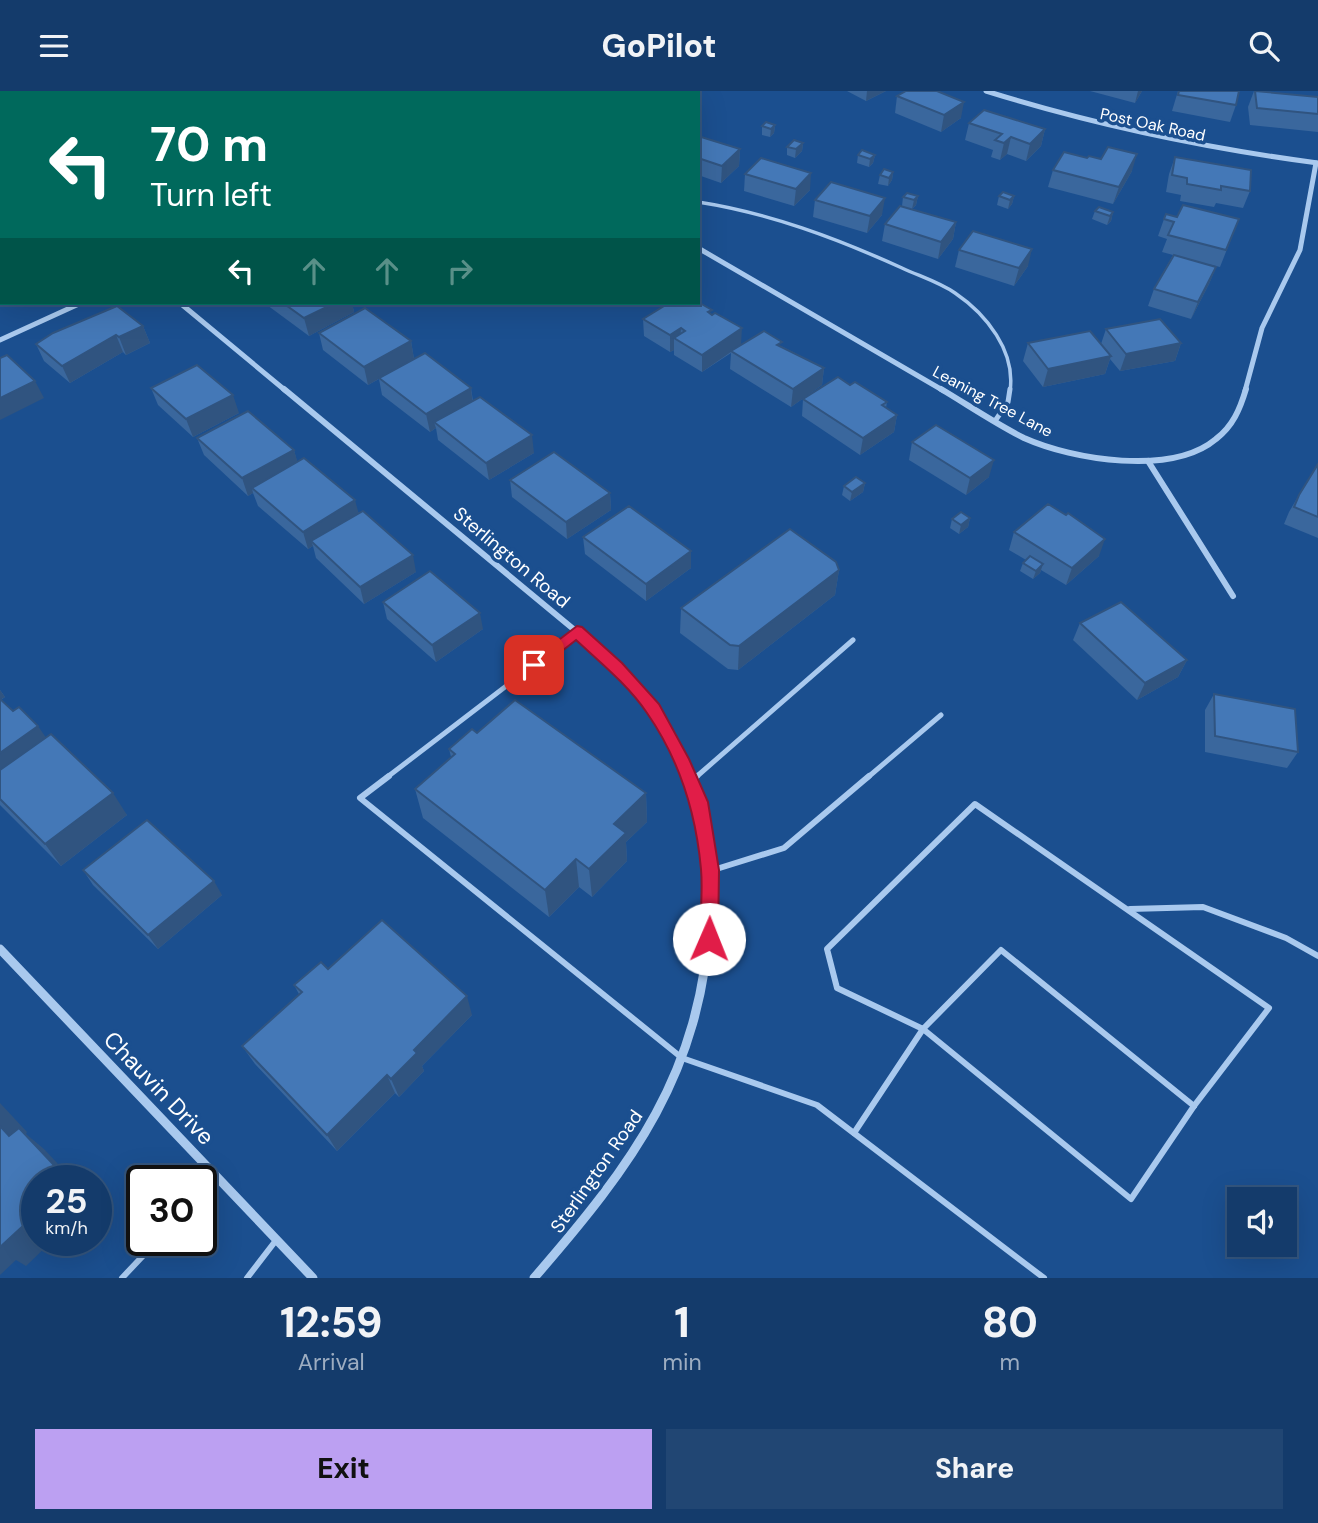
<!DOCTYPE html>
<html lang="en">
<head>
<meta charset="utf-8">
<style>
  body { margin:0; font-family:"DM Sans",sans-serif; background:#214673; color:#f1f3f6; height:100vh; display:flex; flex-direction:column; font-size:26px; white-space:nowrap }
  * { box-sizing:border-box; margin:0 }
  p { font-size:23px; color:#9dadc1 }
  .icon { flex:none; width:38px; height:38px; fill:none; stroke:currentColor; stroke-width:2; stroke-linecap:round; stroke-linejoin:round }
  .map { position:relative; height:1187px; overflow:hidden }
  .details { display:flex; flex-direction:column; background:#143b6b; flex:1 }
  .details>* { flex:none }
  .guide { position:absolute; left:0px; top:0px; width:700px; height:214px; box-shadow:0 7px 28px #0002,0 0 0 2px #33557e; background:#00695c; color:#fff; overflow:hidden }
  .buttons { position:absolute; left:1227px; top:1096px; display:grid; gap:14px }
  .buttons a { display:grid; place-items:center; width:70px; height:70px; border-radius:0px; background:#143b6b; box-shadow:0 7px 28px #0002,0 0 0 2px #33557e; font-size:35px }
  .speed { position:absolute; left:21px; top:1074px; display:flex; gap:14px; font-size:35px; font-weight:700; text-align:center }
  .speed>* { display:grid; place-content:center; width:91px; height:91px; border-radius:50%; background:#143b6b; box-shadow:0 7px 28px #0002,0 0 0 2px #33557e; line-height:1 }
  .speed small { font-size:18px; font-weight:400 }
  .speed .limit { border:4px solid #111; border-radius:10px; background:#fff; color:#111 }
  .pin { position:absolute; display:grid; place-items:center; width:60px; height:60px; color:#fff; margin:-30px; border-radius:14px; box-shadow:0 4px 10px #0006 }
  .me { position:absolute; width:77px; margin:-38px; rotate:1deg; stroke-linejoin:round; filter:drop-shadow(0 0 5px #0008) }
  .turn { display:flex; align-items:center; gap:24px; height:147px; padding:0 35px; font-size:32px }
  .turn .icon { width:91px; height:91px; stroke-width:2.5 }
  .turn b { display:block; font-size:49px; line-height:60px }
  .lanes { display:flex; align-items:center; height:66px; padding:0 35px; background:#0003; justify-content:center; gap:35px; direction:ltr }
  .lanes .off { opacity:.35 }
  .eta { display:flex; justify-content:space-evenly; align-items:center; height:119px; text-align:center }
  .eta b { font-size:42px; font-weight:800; line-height:49px }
  .primary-button { display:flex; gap:14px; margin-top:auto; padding:14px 35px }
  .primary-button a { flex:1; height:80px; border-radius:0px; background:#bca0f2; color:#111; font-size:28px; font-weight:800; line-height:80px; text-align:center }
  .primary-button a+a { background:#214673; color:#f1f3f6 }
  header { display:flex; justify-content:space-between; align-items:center; height:91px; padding:0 35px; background:#143b6b; font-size:32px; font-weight:800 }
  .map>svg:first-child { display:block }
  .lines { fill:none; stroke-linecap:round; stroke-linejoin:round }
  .lane-far2 { stroke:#a9c9ee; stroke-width:3.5 }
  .lane-far1 { stroke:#a9c9ee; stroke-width:5 }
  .lane { stroke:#a9c9ee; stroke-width:6 }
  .street-far2 { stroke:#a9c9ee; stroke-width:5 }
  .street-far1 { stroke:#a9c9ee; stroke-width:6 }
  .street { stroke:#a9c9ee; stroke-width:9 }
  .secondary { fill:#d6e6fa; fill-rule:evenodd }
  .wall { fill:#3a679d }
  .shaded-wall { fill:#305480 }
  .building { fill:#4478b7; stroke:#305480; stroke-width:2 }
  .route { fill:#e11d48; stroke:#92132f; stroke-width:2 }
  .labels { text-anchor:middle; stroke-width:7; stroke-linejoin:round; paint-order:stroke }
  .far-street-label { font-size:16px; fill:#fff; stroke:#1b4f8f }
  .street-label { font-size:19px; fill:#fff; stroke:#1b4f8f }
  .near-street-label { font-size:23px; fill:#fff; stroke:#1b4f8f }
</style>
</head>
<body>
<header><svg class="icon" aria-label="menu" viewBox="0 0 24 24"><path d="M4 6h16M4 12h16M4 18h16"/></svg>GoPilot<svg class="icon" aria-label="search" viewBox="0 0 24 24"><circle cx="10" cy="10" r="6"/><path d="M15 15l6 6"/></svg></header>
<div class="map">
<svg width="1318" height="1187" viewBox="0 0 1318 1187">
  <rect width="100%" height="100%" fill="#1b4f8f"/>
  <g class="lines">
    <!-- lane-far2 -->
    <path class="lane-far2" d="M698 111C769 122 836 147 902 177 919 185 939 191 955 202 986 223 1016 260 1010 300"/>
    <!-- lane-far1 -->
    <g class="lane-far1">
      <path d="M995 330 1008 311 1010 298"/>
      <path d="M386 687 577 541"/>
      <path d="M695 687 853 549"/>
      <path d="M867 687 941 624"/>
    </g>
    <!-- lane -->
    <g class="lane">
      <path d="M389 685 360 707 682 967 817 1014 1044 1187"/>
      <path d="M690 691 697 685"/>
      <path d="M710 780 784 757 869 685"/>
      <path d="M1130 818 1203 816 1286 847 1318 865"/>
      <path d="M923 938 1131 1108 1194 1015"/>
      <path d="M923 938 837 897 827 858 975 713 1269 917 1194 1015"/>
      <path d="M923 938 1001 859 1194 1015"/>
      <path d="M854 1042 923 938"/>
      <path d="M201 1103 217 1086"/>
      <path d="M122 1187 157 1150"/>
      <path d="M247 1187 277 1148"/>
    </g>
    <!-- street-far2 -->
    <g class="street-far2">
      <path d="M308 0 314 2"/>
      <path d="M986 0C1095 34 1205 57 1318 72"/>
      <path d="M698 157 944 300"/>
      <path d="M180 212 286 300"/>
      <path d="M0 249 81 212"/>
      <path d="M1245 300 1262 237 1300 159 1316 72"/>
    </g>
    <!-- street-far1 -->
    <g class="street-far1">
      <path d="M284 298 577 541 625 586 652 616 690 687"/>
      <path d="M941 298C968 314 996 333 1024 347 1073 369 1172 385 1216 348 1233 335 1240 318 1246 298"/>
      <path d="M1148 370 1233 505"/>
    </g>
    <!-- street -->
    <g class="street">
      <path d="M0 858 313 1187"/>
      <path d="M534 1187C633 1073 701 983 710 826 713 779 709 728 689 685"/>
    </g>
    <!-- secondary -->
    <g class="secondary">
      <path d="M224 0H234L223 2Z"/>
      <rect x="0" y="105" width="2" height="6"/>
    </g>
  </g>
  <!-- wall -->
  <g class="wall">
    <path d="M421 0H459L457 2H427Z"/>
    <rect x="475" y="0" width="63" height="2"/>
    <path d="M847 0H886L866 10Z"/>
    <path d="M1090 0H1142L1135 12Z"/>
    <path d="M1178 0H1239L1236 14 1230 31 1172 20Z"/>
    <path d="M1254 0 1318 6V41L1250 34 1248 16Z"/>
    <path d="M897 5 961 27 941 41 895 22Z"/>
    <path d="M969 32 1045 38 1041 55 1026 70 1007 63 1000 69 991 66 993 59 965 49Z"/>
    <path d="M775 34 774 42 770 46 762 44V35Z"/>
    <path d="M698 45 740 58 739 75 721 92 698 84Z"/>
    <path d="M803 52 802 60 795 67 787 64V56Z"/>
    <path d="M858 64H875L873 72 869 76 857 72Z"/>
    <path d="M1175 66 1250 100 1243 117 1216 112 1214 116 1180 110 1181 104 1166 101 1169 83Z"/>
    <path d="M1053 79 1132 80 1113 113 1048 96Z"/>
    <path d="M893 81 892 89 888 95 878 93 880 84Z"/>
    <path d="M745 83 810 99 794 115 744 100Z"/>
    <path d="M918 105 916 114 912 118 956 131 953 148 938 168 882 150 885 133 902 115 903 106Z"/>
    <path d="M999 105H1014L1012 113 1008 118 997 114Z"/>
    <path d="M815 109 882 124 867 142 813 126Z"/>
    <path d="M1095 120 1113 121 1111 130 1107 134 1092 128Z"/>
    <path d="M1177 126 1239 128 1220 176 1208 173 1216 176 1209 193 1191 228 1148 215 1154 198 1173 164 1162 161 1167 148 1158 145 1164 128Z"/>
    <path d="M959 159 1028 175 1014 195 955 176Z"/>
    <path d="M267 212H352L354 221 309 245 267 214Z"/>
    <path d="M712 224 741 254 781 255 824 277 822 294 791 316 730 278 731 262 702 281 674 264V259L670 261 644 245 643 228Z"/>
    <path d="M143 235 150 252 126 264 123 261 70 292 44 270 36 253Z"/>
    <path d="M1106 238 1181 252 1175 270 1120 280 1110 268 1105 283 1043 296 1023 270 1028 252 1101 253Z"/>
    <path d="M319 242 411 250 414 268 471 297 473 310 534 362 489 389 438 349 436 337 430 341 382 304 379 288 368 294 323 259Z"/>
    <path d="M850 294 887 311 886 317 897 324 894 341 860 364 802 325 803 308Z"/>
    <path d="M151 297 239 322 193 346 158 314Z"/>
    <path d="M197 347 294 359 297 371 359 422 416 481 364 513 316 467 313 455 308 458 258 415 253 402 248 405 204 364Z"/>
    <path d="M912 351 989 386 966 404 909 369Z"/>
    <path d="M1318 373V447L1284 433 1289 421 1299 404Z"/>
    <path d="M510 389 610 402 611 419 567 448 512 406Z"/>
    <path d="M865 392 863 401 850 410 842 404 844 395Z"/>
    <path d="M970 427 968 436 959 443 950 437 952 428Z"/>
    <path d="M1014 441 1099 465 1066 494 1041 479 1040 482 1033 488 1020 480 1023 472 1026 469 1009 459Z"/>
    <path d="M583 446 691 477 646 510 585 463Z"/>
    <path d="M839 479 835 504 738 579 728 578 680 542 681 517Z"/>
    <path d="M383 511 483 538 436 571 387 528Z"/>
    <path d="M1080 532 1187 569 1178 586 1137 609 1073 549Z"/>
    <path d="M0 599 5 606 1 609 13 620 46 647 127 724 61 775 0 714Z"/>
    <path d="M1214 603 1298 661 1287 677 1205 661V619Z"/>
    <path d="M477 642 646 702 647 731 626 751 627 770 592 806 579 796 549 826 423 727 415 698 451 666 449 658Z"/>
    <path d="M83 779 222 804 158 858 93 794Z"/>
    <path d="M328 878 472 924 422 975 424 980 399 1006 395 1002 337 1060 255 973 242 955 299 903 294 894Z"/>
  </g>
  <!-- shaded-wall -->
  <g class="shaded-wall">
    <path d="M447 0H459L457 2H447Z"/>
    <path d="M529 0H538V2H527Z"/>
    <path d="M867 0H886L866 10Z"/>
    <path d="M1138 0H1142L1135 12Z"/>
    <path d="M964 11 961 27 941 41 944 24Z"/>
    <path d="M775 34 774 42 770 46 771 38Z"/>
    <path d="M1045 38 1041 55 1026 70 1030 53Z"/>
    <path d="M2 45V75L0 76V46Z"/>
    <path d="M1011 46 1007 63 1000 69 1004 52Z"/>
    <path d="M803 52 802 60 795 67 796 58Z"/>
    <path d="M740 58 739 75 721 92 722 75Z"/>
    <path d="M1137 63 1132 80 1113 113 1119 96Z"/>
    <path d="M875 64 873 72 869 76 870 68Z"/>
    <path d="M893 81 892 89 888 95 889 87Z"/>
    <path d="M811 82 810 99 794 115 796 98Z"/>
    <path d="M918 105 916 114 912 118 914 109Z"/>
    <path d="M1014 105 1012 113 1008 118 1010 109Z"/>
    <path d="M885 107 882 124 867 142 870 125Z"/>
    <path d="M1113 121 1111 130 1107 134 1110 125Z"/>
    <path d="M956 131 953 148 938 168 941 151Z"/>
    <path d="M1032 158 1028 175 1014 195 1019 177Z"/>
    <path d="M1216 176 1209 193 1191 228 1198 211Z"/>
    <path d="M0 190H2V211L0 212Z"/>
    <path d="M335 212H352L354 221 309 245 304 227Z"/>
    <path d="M143 235 150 252 126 264 119 246Z"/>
    <path d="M681 237 680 251 674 247V259L670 261V244Z"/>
    <path d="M742 237 741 254 702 281V264Z"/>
    <path d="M116 244 123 261 70 292 62 275Z"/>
    <path d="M411 250 414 268 368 294 364 276Z"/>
    <path d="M1181 252 1175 270 1120 280 1126 263Z"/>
    <path d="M1111 265 1105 283 1043 296 1048 278Z"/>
    <path d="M824 277 822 294 791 316 793 298Z"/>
    <path d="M35 290 44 307 0 329V307Z"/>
    <path d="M471 297 473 315 434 331 436 337 430 341 426 323Z"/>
    <path d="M233 304 239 322 193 346 186 328Z"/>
    <path d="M897 324 894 341 860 364 863 347Z"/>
    <path d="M532 344 534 362 489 389 486 372Z"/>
    <path d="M294 359 299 376 252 397 253 402 248 405 242 387Z"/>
    <path d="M994 369 989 386 966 404 970 387Z"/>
    <path d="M865 392 863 401 850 410 852 401Z"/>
    <path d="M610 402 611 419 567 448 566 431Z"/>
    <path d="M355 409 360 427 311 450 313 455 308 458 303 441Z"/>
    <path d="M970 427 968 436 959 443 961 434Z"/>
    <path d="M1105 448 1099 465 1066 494 1072 477Z"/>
    <path d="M691 460V477L646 510V493Z"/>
    <path d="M413 464 416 481 364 513 360 496Z"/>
    <path d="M1043 473 1040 482 1033 488 1036 480Z"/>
    <path d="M839 479 835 504 738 579 739 555Z"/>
    <path d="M480 522 483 538 436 571 432 554Z"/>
    <path d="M1187 569 1178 586 1137 609 1145 592Z"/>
    <path d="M0 599 5 606 0 609Z"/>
    <path d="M38 635 49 651 0 685V662Z"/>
    <path d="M113 702 127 724 61 775 45 753Z"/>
    <path d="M646 702 647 731 626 751 627 770 592 806 589 778 614 733Z"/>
    <path d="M576 768 579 796 549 826 545 799Z"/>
    <path d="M214 790 222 804 158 858 148 844Z"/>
    <path d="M467 905 472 924 422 975 424 980 399 1006 391 988 414 959Z"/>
    <path d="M387 984 395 1002 337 1060 327 1044Z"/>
    <path d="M0 1012 27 1041 26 1043 44 1058 74 1090H69L9 1045 0 1035Z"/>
    <path d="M37 1122V1150H52L26 1175 16 1169 0 1184V1154Z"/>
  </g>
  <!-- building -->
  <g class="building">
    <path d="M44 0H99L101 2H70L68 0 63 2H46Z"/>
    <path d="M489 0H529L527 2H495Z"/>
    <path d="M630 0H640L638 2 629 1Z"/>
    <path d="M906 0H937L964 11 944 24 897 5Z"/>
    <path d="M1179 0H1239L1236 14 1178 4Z"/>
    <path d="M1255 0 1318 6V23L1257 17Z"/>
    <path d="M2 14V45L0 46V15Z"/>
    <path d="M984 19 1045 38 1030 53 1011 46 1004 52 995 49 1002 43 969 32Z"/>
    <path d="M766 31 775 34 771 38 762 35Z"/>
    <path d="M698 45 740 58 722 75 698 67Z"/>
    <path d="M794 49 803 52 796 58 787 56Z"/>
    <path d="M1108 56 1137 63 1119 96 1053 79 1064 61 1087 67 1089 65 1101 68Z"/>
    <path d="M862 59 875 64 870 68 858 64Z"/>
    <path d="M1175 66 1251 79 1250 100 1221 95V99L1187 93V87L1172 84Z"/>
    <path d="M761 67 811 82 796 98 745 83Z"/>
    <path d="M884 78 893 81 889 87 880 84Z"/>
    <path d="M831 91 885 107 870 125 815 109Z"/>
    <path d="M1003 101 1014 105 1010 109 999 105Z"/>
    <path d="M907 102 918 105 914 109 903 106Z"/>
    <path d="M1183 114 1239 128 1226 159 1168 144 1174 131 1164 128 1166 123 1177 126Z"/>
    <path d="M900 115 956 131 941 151 885 133Z"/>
    <path d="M1099 116 1113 121 1110 125 1095 120Z"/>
    <path d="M973 140 1032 158 1019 177 959 159Z"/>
    <path d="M1174 164 1216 176 1198 211 1154 198Z"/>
    <path d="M0 169 2 170V190H0Z"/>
    <path d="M698 211 712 219 708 221 712 224 715 222 742 237 702 264 674 247 685 240 681 237 670 244 643 228 669 212Z"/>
    <path d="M283 212H335L304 227Z"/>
    <path d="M117 215 143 235 119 246 116 244 62 275 36 253 53 242Z"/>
    <path d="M365 217 411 250 364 276 319 242Z"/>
    <path d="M1160 228 1181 252 1126 263 1106 238Z"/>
    <path d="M764 240 782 251 777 254 824 277 793 298 731 260Z"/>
    <path d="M1090 240 1111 265 1048 278 1028 252Z"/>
    <path d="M425 262 471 297 426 323 379 287Z"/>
    <path d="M7 264 35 290 0 307V267Z"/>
    <path d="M197 274 233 304 186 328 151 297Z"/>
    <path d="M838 286 850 294 855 291 887 311 882 314 897 324 863 347 803 308Z"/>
    <path d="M480 306 532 344 486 372 434 331Z"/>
    <path d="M248 320 294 359 242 387 197 347Z"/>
    <path d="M936 334 994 369 970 387 912 351Z"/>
    <path d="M554 361 610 402 566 431 510 389Z"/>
    <path d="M304 367 355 409 303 441 252 397Z"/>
    <path d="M1318 373V426L1294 416 1299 404Z"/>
    <path d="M856 386 865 392 852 401 844 395Z"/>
    <path d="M1048 413 1066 424 1068 422 1105 448 1072 477 1014 441Z"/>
    <path d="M629 415 691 460 646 493 583 446Z"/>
    <path d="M363 420 413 464 360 496 311 450Z"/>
    <path d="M961 421 970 427 961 434 952 428Z"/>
    <path d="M790 438 836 471 839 479 739 555 730 554 681 517Z"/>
    <path d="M1030 465 1043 473 1036 480 1023 472Z"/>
    <path d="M430 480 480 522 432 554 383 511Z"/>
    <path d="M1121 511 1187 569 1145 592 1080 532Z"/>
    <path d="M1214 603 1295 618 1298 661 1215 645Z"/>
    <path d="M0 608 13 620 19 616 38 635 0 662Z"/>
    <path d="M515 609 646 702 614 733 626 742 589 778 576 768 545 799 415 698 455 663 449 658 472 638 477 642Z"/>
    <path d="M51 643 113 702 45 753 0 708V679Z"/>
    <path d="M147 729 214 790 148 844 83 779Z"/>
    <path d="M382 829 467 905 414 959 417 962 391 988 387 984 327 1044 242 955 302 901 294 894 321 871 328 878Z"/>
    <path d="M0 1035 9 1045 19 1037 69 1090H37V1122L0 1156Z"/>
  </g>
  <!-- route -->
  <path class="route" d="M577 535 582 536 622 572 659 613 689 668 708 711 719 779 718 848 716 854 709 856 703 854 700 848C700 825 703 801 701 778 696 723 679 668 647 622 629 595 601 572 576 549L539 578 534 580 526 574Z"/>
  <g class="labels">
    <!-- far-street labels -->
    <g class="far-street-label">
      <text transform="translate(1153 33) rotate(12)" y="6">Post Oak Road</text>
      <text transform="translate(993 310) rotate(28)" y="6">Leaning Tree Lane</text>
    </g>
    <!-- street labels -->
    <g class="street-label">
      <text transform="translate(512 466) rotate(40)" y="7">Sterlington Road</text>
      <text transform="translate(596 1080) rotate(-55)" y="7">Sterlington Road</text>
    </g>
    <!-- near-street labels -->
    <g class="near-street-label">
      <text transform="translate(159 997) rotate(46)" y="8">Chauvin Drive</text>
    </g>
  </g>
</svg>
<div class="buttons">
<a><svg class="icon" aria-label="sound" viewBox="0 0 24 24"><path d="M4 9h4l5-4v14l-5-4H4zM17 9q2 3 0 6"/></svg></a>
</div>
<div class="speed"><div>25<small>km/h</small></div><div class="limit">30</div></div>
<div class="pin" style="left:534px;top:574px;background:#d93025"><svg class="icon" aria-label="arrive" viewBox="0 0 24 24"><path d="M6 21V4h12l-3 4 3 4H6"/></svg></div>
<svg class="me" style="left:709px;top:848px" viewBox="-20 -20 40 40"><circle r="19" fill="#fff"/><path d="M0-13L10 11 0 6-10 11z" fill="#e11d48"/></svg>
<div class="guide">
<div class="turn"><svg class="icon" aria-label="left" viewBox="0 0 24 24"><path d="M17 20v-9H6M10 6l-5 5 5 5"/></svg><div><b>70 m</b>Turn left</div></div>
<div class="lanes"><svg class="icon" aria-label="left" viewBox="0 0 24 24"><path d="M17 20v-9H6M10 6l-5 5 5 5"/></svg><svg class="icon off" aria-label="ahead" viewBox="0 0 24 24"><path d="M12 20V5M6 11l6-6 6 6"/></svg><svg class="icon off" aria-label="ahead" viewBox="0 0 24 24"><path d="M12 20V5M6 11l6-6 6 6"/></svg><svg class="icon off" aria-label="right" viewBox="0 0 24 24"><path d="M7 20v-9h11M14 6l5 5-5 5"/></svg></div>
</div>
</div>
<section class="details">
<div class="eta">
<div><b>12:59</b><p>Arrival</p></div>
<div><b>1</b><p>min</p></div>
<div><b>80</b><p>m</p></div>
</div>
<div class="primary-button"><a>Exit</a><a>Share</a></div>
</section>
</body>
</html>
